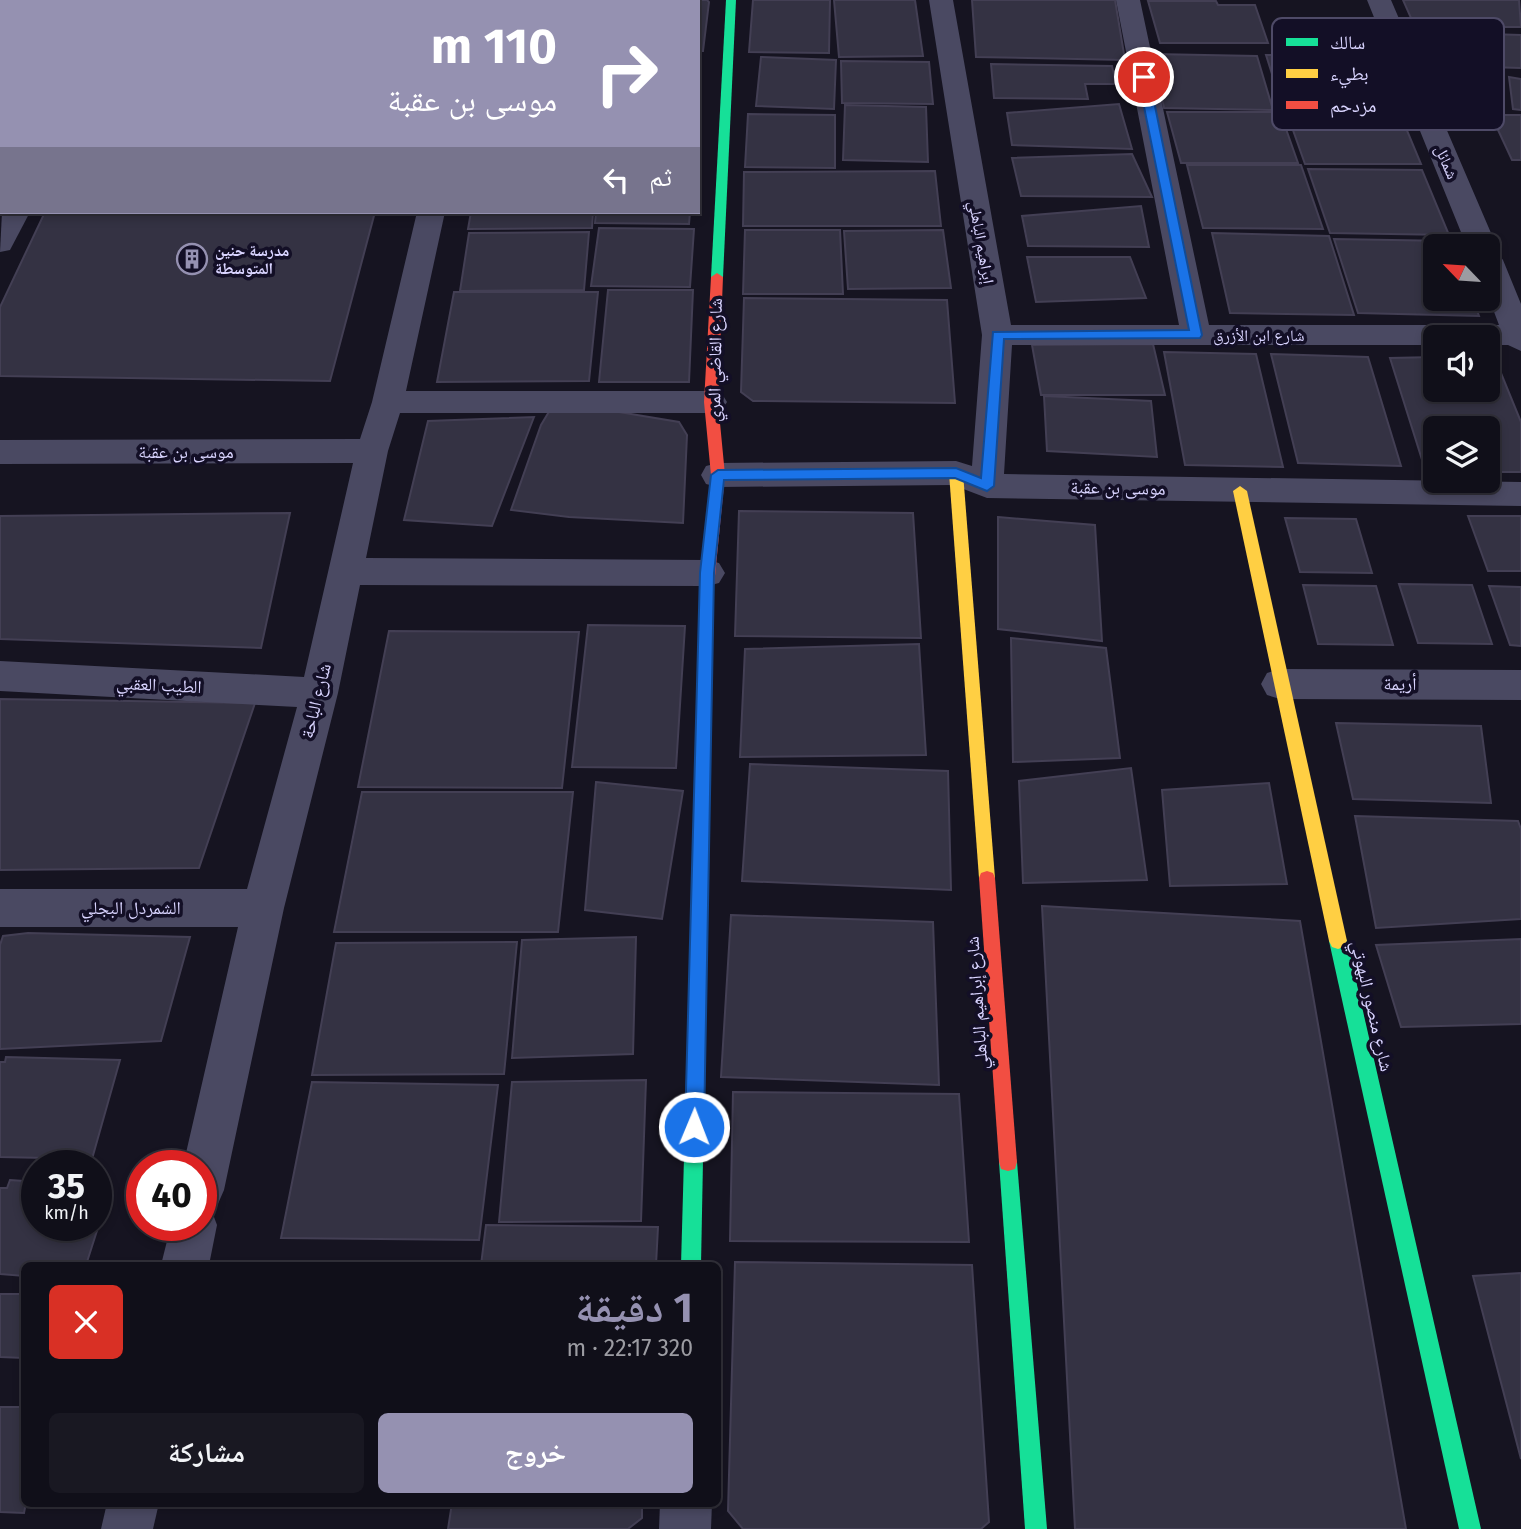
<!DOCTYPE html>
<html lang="ar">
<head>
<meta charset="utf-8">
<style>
  body { margin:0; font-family:"Fira Sans","Noto Naskh Arabic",sans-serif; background:#191822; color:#f1f3f6; direction:rtl; height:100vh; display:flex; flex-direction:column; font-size:26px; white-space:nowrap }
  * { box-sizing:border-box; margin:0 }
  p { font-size:23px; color:#9c9ca2 }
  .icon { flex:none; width:38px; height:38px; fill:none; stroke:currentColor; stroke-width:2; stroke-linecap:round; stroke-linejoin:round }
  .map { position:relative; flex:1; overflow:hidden; direction:ltr }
  .drawer { position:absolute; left:21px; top:1262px; width:700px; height:245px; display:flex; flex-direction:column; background:#100f19; border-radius:10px; box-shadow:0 4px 10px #0003,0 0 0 2px #302f38; direction:rtl }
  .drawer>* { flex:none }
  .banner { position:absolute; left:0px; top:0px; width:700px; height:214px; box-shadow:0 4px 10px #0003,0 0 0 2px #302f38; direction:rtl; background:#9591b1; color:#fff; overflow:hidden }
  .needle { width:46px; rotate:295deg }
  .controls { position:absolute; left:1423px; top:234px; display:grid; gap:14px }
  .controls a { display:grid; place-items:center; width:77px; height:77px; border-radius:10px; background:#100f19; box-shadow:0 4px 10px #0003,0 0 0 2px #302f38; font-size:35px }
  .speed { position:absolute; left:21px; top:1150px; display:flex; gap:14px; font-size:35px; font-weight:700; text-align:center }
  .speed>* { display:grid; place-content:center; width:91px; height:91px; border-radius:50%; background:#100f19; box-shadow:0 4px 10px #0003,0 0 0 2px #302f38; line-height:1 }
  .speed small { font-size:18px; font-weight:400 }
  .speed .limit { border:10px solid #d22; background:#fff; color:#111 }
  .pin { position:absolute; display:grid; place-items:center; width:60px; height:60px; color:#fff; margin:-30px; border:4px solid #fff; border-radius:50%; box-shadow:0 2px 7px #0007 }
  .me { position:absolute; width:77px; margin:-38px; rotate:1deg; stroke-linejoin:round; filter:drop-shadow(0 0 5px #0008) }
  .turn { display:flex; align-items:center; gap:24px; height:147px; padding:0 28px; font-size:32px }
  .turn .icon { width:91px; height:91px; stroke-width:2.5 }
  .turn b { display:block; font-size:49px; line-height:60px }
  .then { display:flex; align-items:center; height:66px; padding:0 28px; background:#0003; gap:14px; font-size:26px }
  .round { display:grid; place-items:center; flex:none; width:74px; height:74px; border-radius:10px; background:#191822 }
  .summary { display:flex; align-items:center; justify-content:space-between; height:119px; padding:0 28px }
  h1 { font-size:42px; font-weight:700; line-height:52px; color:#9591b1 }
  .button { display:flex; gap:14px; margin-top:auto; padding:14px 28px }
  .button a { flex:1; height:80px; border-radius:10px; background:#9591b1; color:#fff; font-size:28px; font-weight:700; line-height:80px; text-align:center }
  .button a+a { background:#191822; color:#f1f3f6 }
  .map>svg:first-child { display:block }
  .building { fill:#343243; stroke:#433f54; stroke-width:2 }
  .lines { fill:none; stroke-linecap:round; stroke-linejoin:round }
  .street { fill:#4a4962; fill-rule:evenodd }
  .fast { fill:#16e098; fill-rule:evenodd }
  .slow { fill:#ffcf43; fill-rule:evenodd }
  .jam { fill:#f24e42; fill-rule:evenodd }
  .route { fill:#1a73e8; stroke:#114b97; stroke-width:2 }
  .labels { text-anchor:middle; stroke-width:7; stroke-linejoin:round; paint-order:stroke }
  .far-street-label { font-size:16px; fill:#d9d4ff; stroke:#130f26 }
  .far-poi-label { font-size:16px; font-weight:bold; fill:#d9d4ff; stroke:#130f26; text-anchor:start }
  .street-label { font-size:18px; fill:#d9d4ff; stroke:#130f26 }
  .key { fill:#130f26; stroke:#4e4a67; stroke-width:2 }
  .key-label { font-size:19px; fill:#d9d4ff }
</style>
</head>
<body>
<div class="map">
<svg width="1521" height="1529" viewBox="0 0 1521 1529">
  <rect width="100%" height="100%" fill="#161421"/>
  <!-- building -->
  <g class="building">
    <path d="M0 0H91L92 2H2L0 37Z"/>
    <path d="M153 0H431L150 2Z"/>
    <path d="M512 0H615L511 2Z"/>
    <path d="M619 0H707L709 2 703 51H698V2Z"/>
    <path d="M753 0H830L829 53 749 52Z"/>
    <path d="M834 0H915L923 56 839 57Z"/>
    <path d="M972 0H1115L1125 60 976 57Z"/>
    <path d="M1403 0H1519L1521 27H1415Z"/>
    <path d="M1148 1H1216L1218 5H1255L1268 43H1160Z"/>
    <path d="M1422 32 1521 35V68L1455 66 1453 62H1433Z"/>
    <rect x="0" y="38" width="2" height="64"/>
    <path d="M1153 54 1257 56 1273 110 1164 108Z"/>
    <path d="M1266 55 1375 56 1397 114 1284 112Z"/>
    <path d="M761 57 836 60 834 109 756 106Z"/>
    <path d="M841 61 929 62 933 104 842 103Z"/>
    <path d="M991 64 1112 66 1116 84H1085L1088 99 994 98Z"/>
    <path d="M1509 77 1521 79V110L1513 109Z"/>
    <path d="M1119 104 1132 149 1012 145 1007 113Z"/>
    <path d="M845 105 926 107 928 162 843 160Z"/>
    <path d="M1167 112H1280L1298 163H1181Z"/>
    <path d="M748 114 835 115V168L745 167Z"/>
    <path d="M1491 115H1521V160H1512Z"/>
    <path d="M1288 116H1401L1421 164H1305Z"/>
    <path d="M1132 154 1152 197 1021 196 1012 158Z"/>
    <path d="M1187 165H1301L1323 229 1203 228Z"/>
    <path d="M1308 169 1422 170 1449 235 1330 233Z"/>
    <path d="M935 171 941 226H743L744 172Z"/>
    <path d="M1141 206 1149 247 1028 246 1022 216Z"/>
    <path d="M45 212H375L330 381 0 376V307Z"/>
    <path d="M471 212H593L592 228 468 229Z"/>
    <path d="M596 212H690L689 224 595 223Z"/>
    <path d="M599 228 694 229 690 287 591 286Z"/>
    <path d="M745 230H840L843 294H743Z"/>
    <path d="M943 230 951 288 848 289 844 231Z"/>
    <path d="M589 232 584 290 460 291 469 233Z"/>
    <path d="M1212 233 1329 236 1354 315 1230 313Z"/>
    <path d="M1334 239 1450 241 1452 247H1435V299H1473L1479 316 1358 313Z"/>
    <path d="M1027 257H1130L1146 298 1036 302Z"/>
    <path d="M608 290H693L689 382H599Z"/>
    <path d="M454 292H598L589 381 437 382Z"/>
    <path d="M744 298 947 300 955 403 753 401 741 392Z"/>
    <path d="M1153 344 1165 395H1041L1032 345Z"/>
    <path d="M1164 352 1256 354 1283 467 1185 465Z"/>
    <path d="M1271 354 1368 357 1401 466 1298 463Z"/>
    <path d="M1488 356H1494L1521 422V472H1488V429H1435V467L1424 466 1390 358 1435 357V390H1488Z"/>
    <path d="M1044 396 1151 401 1157 457 1047 451Z"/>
    <path d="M550 410 619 412 679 422 687 435 683 523 569 517 511 510 541 425Z"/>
    <path d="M534 417 492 526 404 520 428 421Z"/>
    <path d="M739 511 913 513 921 638 735 636Z"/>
    <path d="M290 513 261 648 0 639V516Z"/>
    <path d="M1468 516H1521V571H1488Z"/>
    <path d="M998 517 1095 525 1102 641 998 629Z"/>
    <path d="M1285 518 1356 519 1372 573 1300 572Z"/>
    <path d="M1399 584 1472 585 1492 644 1418 643Z"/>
    <path d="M1303 585 1376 586 1393 645 1318 644Z"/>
    <path d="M1489 586 1521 587V646L1510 645Z"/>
    <path d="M588 625 685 626 676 768 572 767Z"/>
    <path d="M389 631 579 632 562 788 358 787Z"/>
    <path d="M1011 638 1106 648 1120 758 1013 762Z"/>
    <path d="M919 644 926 755 740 757 745 649Z"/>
    <path d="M0 699 255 703 199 868 0 870Z"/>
    <path d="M1336 723 1481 726 1491 803 1353 799Z"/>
    <path d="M750 764 948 771 951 890 742 881Z"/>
    <path d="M1131 768 1147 880 1023 883 1019 781Z"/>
    <path d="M596 782 683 791 662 919 585 910Z"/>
    <path d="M1269 783 1287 884 1170 886 1162 790Z"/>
    <path d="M362 792H573L558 932H334Z"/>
    <path d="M1355 816 1518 821 1521 829V919L1376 928Z"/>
    <path d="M1042 906 1300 921 1406 1529H1075Z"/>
    <path d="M731 915 933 922 939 1085 721 1077Z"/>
    <path d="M28 933 190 937 161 1041 0 1049V945L3 936Z"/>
    <path d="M636 937 633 1054 512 1058 522 940Z"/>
    <path d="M1521 939V1024L1401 1027 1376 945Z"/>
    <path d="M517 942 504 1074 312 1075 336 943Z"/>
    <path d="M6 1057 120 1060 92 1159 0 1157V1062H5Z"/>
    <path d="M646 1080 641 1221 499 1222 512 1082Z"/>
    <path d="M312 1082 498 1085 479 1240 281 1238Z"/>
    <path d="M733 1092 959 1094 969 1242 730 1241Z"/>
    <path d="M10 1180 37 1182V1225H96V1186L111 1187 86 1265H24V1276L0 1274V1188H7Z"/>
    <path d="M486 1225 658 1227 656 1265H481Z"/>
    <path d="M735 1262 972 1265 989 1522 981 1529H743L728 1511Z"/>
    <path d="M1521 1273V1459L1473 1276Z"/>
    <path d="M0 1294H24V1358L0 1357Z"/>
    <path d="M0 1407H24L26 1503 24 1513 0 1512Z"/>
    <path d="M452 1503H642V1518L628 1529H448Z"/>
  </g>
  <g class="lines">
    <!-- street -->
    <g class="street">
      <path d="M109 0H133L108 2Z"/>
      <rect x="466" y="0" width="24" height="2"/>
      <path d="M929 0H953L1011 325H1179L1116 0H1140L1209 325H1499L1488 296V247H1467L1367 0H1391L1497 247 1493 252 1498 253 1503 260 1521 304V351L1508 345H1488V338H1435V345H1012L1004 474 1521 482V506L987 498 953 485 718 487 706 484 701 475 706 466 718 463 956 461 972 466 982 335Z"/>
      <path d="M2 212H30L10 250 0 252Z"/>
      <path d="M417 212H445L406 391H711L722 394 727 402 722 410 711 413H400L388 451 366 558 707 560 719 563 725 573 719 583 707 586 360 585 338 693 284 908 224 1190 217 1206 211 1209 217 1225 209 1265H161L171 1225H201V1166H183L238 927H0V889H247L297 707 0 691V661L304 677 353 463 0 464V440L360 439 372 402Z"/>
      <path d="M1280 669 1521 670V700L1280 699 1267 695 1261 684 1267 673Z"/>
      <path d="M107 1503H159L153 1529H101Z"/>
      <path d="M660 1503H712L711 1529H659Z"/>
    </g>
    <!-- fast -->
    <g class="fast">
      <path d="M726 0H736L723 277 717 281 711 277Z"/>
      <path d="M707 580 714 586 701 1265H681L700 586Z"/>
      <path d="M1338 933 1344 935 1347 941 1481 1529H1459L1329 941 1332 935Z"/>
      <path d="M1008 1153 1015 1155 1017 1162 1047 1529H1025L999 1162 1001 1155Z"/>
    </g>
    <!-- slow -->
    <g class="slow">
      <path d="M956 468 963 473 995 878 993 883 987 885 981 883 979 878 949 473Z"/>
      <path d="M1240 486 1247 491 1347 941 1344 947 1338 949 1332 947 1329 941 1233 491Z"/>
    </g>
    <!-- jam -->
    <g class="jam">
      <path d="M717 273 723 277 718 402 725 475 714 586 707 592 700 586 711 475 704 402 711 277Z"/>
      <path d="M987 871 993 873 995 878 1017 1162 1015 1169 1008 1171 1001 1169 999 1162 979 878 981 873Z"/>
    </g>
  </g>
  <!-- route -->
  <path class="route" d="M1144 74 1149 77 1202 335 1200 338 1004 339 994 486 987 491 955 478 724 480 714 573 704 1127 701 1133 694 1136 688 1133 685 1127 700 573 711 475 718 470 956 468 981 478 993 332 1189 330 1138 77Z"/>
  <!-- icons -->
  <defs>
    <g id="building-ring" transform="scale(1.575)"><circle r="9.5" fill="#130f26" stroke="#9591b1" stroke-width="1.5"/><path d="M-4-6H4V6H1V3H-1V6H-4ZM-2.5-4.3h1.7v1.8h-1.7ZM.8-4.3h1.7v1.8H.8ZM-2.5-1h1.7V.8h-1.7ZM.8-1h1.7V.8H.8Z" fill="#9591b1"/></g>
  </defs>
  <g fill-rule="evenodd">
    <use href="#building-ring" x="192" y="259"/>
  </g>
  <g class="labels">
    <!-- far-street labels -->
    <g class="far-street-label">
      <text transform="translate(1447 162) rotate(67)" y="6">شمائل</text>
      <text transform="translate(982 242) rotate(80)" y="6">إبراهيم الباهلي</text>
      <text x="1259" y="341">شارع ابن الأزرق</text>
    </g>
    <!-- far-poi labels -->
    <g class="far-poi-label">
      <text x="215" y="256">مدرسة حنين<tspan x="215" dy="18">المتوسطة</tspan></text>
    </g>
    <!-- street labels -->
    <g class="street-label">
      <text transform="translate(715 360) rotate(-89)" y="6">شارع القاضي المري</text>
      <text x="186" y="458">موسى بن عقبة</text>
      <text transform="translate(1118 488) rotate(1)" y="6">موسى بن عقبة</text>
      <text x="1400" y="690">أريمة</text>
      <text transform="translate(159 685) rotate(3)" y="6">الطيب العقبي</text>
      <text transform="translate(316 701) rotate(-76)" y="6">شارع الباحة</text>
      <text x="131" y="914">الشمردل البجلي</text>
      <text transform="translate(977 1003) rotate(-94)" y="6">شارع إبراهيم الباهلي</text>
      <text transform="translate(1372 1006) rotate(77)" y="6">شارع منصور البهوتي</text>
    </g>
  </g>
  <!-- legend -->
  <rect x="1272" y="18" width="232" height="112" rx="10" class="key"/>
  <rect x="1286" y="38" width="32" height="8" fill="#16e098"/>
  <rect x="1286" y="69" width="32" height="9" fill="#ffcf43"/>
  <rect x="1286" y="101" width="32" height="8" fill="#f24e42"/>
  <g class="key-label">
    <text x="1330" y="49">سالك</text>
    <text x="1330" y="80">بطيء</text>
    <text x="1330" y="112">مزدحم</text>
  </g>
</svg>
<div class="controls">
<a><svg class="needle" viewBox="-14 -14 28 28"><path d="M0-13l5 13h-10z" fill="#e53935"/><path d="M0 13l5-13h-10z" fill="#9c9ca2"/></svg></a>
<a><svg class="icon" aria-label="sound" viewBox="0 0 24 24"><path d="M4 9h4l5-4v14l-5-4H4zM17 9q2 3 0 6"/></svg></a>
<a><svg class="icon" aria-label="layers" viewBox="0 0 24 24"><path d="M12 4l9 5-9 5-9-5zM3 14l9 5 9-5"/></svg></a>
</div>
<div class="speed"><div>35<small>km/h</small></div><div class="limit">40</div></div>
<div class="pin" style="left:1144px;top:77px;background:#d93025"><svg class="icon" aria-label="arrive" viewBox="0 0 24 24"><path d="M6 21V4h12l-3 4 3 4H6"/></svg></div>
<svg class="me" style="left:694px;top:1127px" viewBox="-20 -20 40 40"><circle r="17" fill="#1a73e8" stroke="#fff" stroke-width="3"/><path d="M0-11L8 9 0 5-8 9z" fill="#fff"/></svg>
<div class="banner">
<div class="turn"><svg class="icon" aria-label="right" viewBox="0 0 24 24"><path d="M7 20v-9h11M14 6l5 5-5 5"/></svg><div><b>110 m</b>موسى بن عقبة</div></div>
<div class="then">ثم<svg class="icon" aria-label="left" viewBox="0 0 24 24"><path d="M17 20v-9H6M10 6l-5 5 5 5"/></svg></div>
</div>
<section class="drawer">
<div class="summary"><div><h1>1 دقيقة</h1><p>320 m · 22:17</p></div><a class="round" style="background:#d93025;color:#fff"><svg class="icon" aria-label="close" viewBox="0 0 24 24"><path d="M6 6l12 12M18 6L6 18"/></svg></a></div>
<div class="button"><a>خروج</a><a>مشاركة</a></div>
</section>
</div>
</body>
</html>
